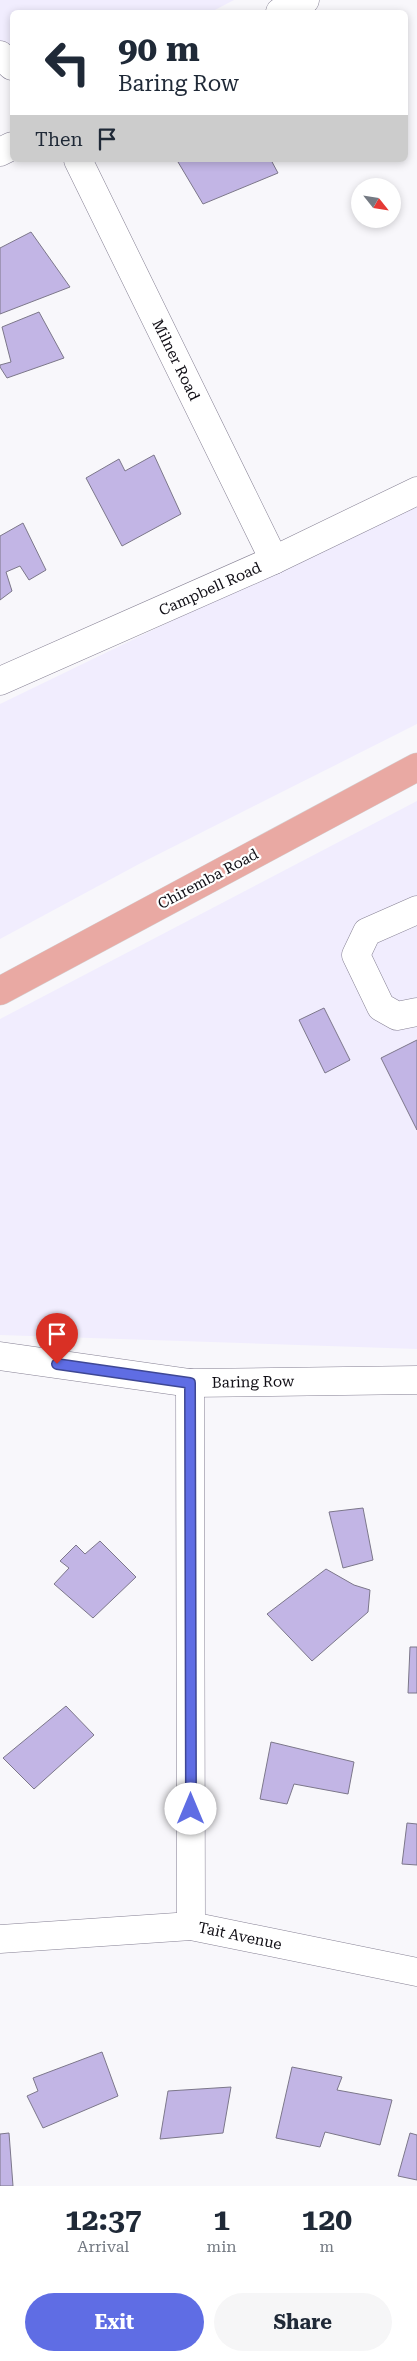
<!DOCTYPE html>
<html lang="en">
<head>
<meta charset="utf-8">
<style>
  body { margin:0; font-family:"Roboto Serif",serif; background:#f6f6f7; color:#1f2937; height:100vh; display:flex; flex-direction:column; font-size:19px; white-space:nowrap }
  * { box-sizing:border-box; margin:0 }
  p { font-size:16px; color:#747a83 }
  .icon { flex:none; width:28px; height:28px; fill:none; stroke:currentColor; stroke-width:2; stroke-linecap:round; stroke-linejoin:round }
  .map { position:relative; height:2186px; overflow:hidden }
  .sheet { display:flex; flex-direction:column; background:#fff; flex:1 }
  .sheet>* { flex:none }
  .hud { position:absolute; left:10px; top:10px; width:398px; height:152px; border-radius:8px; box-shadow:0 2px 8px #0003; background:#fff; color:#1f2937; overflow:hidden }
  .needle { width:32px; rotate:120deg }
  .fabs { position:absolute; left:351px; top:178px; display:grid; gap:10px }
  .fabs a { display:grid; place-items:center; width:50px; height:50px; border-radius:50%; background:#fff; box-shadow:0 2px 8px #0003; font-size:25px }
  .pin { position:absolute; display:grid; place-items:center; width:42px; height:42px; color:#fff; margin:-51px -21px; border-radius:50% 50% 50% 0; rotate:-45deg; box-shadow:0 0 5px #0007 }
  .pin .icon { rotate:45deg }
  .me { position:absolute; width:55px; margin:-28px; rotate:0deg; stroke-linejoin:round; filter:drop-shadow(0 0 4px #0008) }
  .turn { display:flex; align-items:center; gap:18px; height:105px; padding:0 25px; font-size:22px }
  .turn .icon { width:65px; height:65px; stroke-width:2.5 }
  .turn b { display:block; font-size:35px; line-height:42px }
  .then { display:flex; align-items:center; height:48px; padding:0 25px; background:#0003; gap:10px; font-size:19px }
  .eta { display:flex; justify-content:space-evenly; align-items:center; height:85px; text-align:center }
  .eta b { font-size:30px; font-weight:700; line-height:35px }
  .action { display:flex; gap:10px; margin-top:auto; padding:10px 25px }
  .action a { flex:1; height:58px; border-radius:30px; background:#5f6de4; color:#fff; font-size:20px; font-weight:700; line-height:58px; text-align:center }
  .action a+a { background:#f6f6f7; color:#1f2937 }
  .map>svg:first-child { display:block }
  .built { fill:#f1edfe }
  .building { fill:#c2b5e5; stroke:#7c778a }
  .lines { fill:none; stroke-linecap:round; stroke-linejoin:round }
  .minor-casing { stroke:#868194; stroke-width:29 }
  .major-casing { stroke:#d4d4d5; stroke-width:29 }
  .minor { stroke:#fff; stroke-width:28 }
  .major { stroke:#e9a9a3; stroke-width:28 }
  .route-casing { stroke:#3e4794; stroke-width:12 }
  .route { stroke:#5f6de4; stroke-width:9 }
  .labels { text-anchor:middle; stroke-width:4.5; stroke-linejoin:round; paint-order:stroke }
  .street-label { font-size:15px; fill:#100e15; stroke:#fff }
</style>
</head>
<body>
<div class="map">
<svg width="417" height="2186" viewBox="0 0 417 2186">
  <rect width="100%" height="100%" fill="#f8f7fb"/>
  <!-- built -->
  <g class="built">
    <path d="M0 0H234L211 12H12V58L0 47Z"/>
    <path d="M417 502V724L139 864 0 939V704Z"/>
    <path d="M417 801V1349L0 1335V1019Z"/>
  </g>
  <!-- building -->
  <g class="building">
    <path d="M182 160H271L278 173 203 204 178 162Z"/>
    <path d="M31 232 70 287 0 314V248Z"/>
    <path d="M39 312 64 358 7 378 0 367V365L11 362 2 327Z"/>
    <path d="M154 455 181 514 122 546 86 478 119 459 125 471Z"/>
    <path d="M23 523 46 570 29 580 20 566 6 572 12 591 0 600V536Z"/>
    <path d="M324 1008 350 1060 325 1073 299 1020Z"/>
    <path d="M417 1040V1130L381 1058Z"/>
    <path d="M363 1508 373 1560 343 1568 329 1512Z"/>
    <path d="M100 1541 136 1577 93 1618 54 1584 69 1568 60 1561 76 1545 85 1554Z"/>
    <path d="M326 1569 354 1585 370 1590 368 1612 312 1661 267 1614Z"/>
    <path d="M410 1647H417V1693H408Z"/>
    <path d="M66 1706 94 1735 34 1789 3 1758Z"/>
    <path d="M271 1742 354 1762 348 1794 294 1784 287 1804 260 1799Z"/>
    <path d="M407 1823 417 1824V1865L402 1864Z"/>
    <path d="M102 2052 118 2096 43 2128 27 2096 38 2091 33 2078Z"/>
    <path d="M292 2067 342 2077 337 2090 392 2100 380 2145 325 2132 320 2147 276 2138Z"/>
    <path d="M231 2087 223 2133 160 2139 168 2091Z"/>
    <path d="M9 2133 13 2186H0V2134Z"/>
    <path d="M410 2133 417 2135V2180L398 2176Z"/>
  </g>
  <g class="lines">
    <!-- minor casing -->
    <g class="minor-casing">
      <g id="minor">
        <path d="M280 12 305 0"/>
        <path d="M0 55 12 66"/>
        <path d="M0 152 12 146"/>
        <path d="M78 160 274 560"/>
        <path d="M0 681 274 560 417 491"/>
        <path d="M417 910 367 932 356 955 381 1007 397 1016 417 1012"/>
        <path d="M0 1356 190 1383 417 1380"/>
        <path d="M190 1383 191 1926"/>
        <path d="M0 1939 191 1926 417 1972"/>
      </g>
    </g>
    <!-- major casing -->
    <g class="major-casing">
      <path id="major" d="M0 991 417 767"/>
    </g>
    <!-- minor -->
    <use href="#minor" class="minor"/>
    <!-- major -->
    <use href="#major" class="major"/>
  </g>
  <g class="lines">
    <!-- route casing -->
    <g class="route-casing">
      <path id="route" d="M57 1364 190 1383 191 1809"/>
    </g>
    <!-- route -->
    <use href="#route" class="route"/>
  </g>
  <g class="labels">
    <!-- street labels -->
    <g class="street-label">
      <text transform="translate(176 360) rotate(64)" y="5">Milner Road</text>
      <text transform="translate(210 589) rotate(-24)" y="5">Campbell Road</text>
      <text transform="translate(208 879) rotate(-28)" y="5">Chiremba Road</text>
      <text transform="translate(253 1382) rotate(-1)" y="5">Baring Row</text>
      <text transform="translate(240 1936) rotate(12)" y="5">Tait Avenue</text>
    </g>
  </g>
</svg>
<div class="fabs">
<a><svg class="needle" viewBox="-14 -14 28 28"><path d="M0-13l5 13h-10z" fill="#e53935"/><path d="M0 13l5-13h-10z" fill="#747a83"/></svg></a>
</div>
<div class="pin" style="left:57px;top:1364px;background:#d93025"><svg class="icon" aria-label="arrive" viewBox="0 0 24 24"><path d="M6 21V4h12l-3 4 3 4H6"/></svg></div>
<svg class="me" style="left:191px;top:1809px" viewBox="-20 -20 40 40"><circle r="19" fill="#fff"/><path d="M0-13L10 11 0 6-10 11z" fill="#5f6de4"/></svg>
<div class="hud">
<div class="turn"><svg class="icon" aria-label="left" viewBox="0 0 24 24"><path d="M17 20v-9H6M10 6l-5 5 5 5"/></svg><div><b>90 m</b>Baring Row</div></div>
<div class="then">Then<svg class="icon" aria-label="arrive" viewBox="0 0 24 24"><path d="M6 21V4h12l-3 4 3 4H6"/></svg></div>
</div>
</div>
<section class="sheet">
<div class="eta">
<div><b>12:37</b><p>Arrival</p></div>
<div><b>1</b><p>min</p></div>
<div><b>120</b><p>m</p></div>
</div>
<div class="action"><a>Exit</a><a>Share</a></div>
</section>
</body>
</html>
